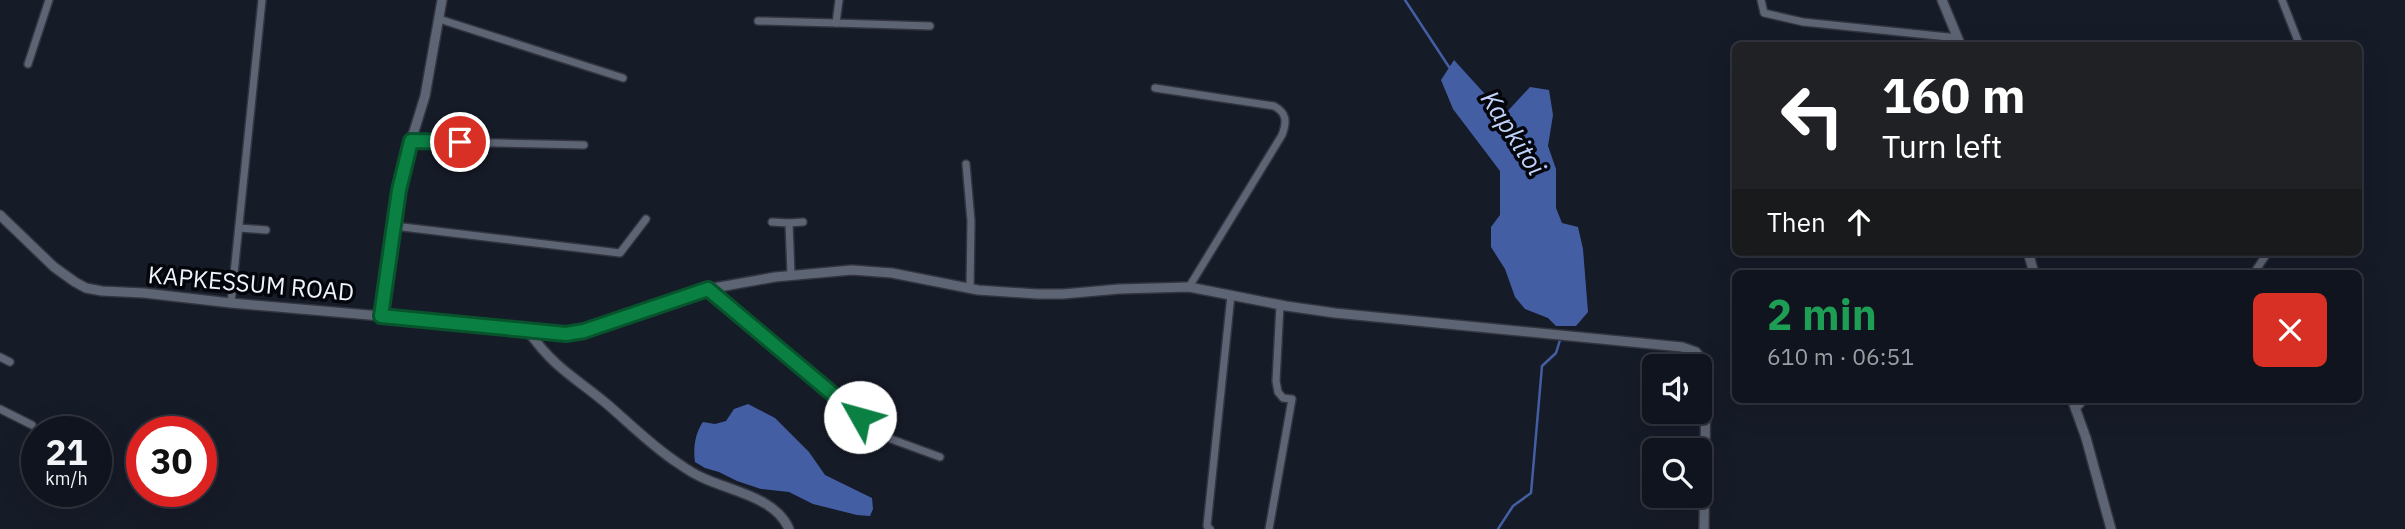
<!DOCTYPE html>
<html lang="en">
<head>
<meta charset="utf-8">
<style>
  body { margin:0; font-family:"IBM Plex Sans",sans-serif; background:#1e212b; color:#f1f3f6; height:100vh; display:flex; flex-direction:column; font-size:26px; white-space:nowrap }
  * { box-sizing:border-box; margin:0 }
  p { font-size:23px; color:#9c9ea4 }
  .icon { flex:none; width:38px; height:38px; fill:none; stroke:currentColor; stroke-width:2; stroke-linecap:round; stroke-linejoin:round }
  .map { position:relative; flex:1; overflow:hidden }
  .side { position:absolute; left:1732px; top:270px; width:630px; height:133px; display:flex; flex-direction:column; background:#10141e; border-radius:10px; box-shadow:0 7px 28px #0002,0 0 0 2px #30333c }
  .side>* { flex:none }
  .guide { position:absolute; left:1732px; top:42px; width:630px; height:214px; border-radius:10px; box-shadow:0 7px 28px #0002,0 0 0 2px #30333c; background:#202124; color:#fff; overflow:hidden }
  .tools { position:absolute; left:1642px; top:354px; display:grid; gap:14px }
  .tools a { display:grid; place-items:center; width:70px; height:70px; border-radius:10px; background:#10141e; box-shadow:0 7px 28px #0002,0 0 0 2px #30333c; font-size:35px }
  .speed { position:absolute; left:21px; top:416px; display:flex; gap:14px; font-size:35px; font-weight:700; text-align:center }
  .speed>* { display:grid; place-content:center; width:91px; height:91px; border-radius:50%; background:#10141e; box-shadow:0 7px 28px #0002,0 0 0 2px #30333c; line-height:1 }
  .speed small { font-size:18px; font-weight:400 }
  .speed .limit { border:10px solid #d22; background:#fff; color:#111 }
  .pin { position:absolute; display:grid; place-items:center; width:60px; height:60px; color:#fff; margin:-30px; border:4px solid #fff; border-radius:50%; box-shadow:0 2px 7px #0007 }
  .me { position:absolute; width:77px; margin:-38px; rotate:308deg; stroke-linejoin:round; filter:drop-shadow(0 0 5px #0008) }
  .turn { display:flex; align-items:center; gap:24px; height:147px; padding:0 35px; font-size:32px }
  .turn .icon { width:91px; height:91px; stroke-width:2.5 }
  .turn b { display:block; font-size:49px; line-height:60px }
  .then { display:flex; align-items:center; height:66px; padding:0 35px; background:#0003; gap:14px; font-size:26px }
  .round { display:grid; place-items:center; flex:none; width:74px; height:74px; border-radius:10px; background:#1e212b }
  .overview { display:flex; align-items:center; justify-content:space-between; height:119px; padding:0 35px }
  h1 { font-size:42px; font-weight:700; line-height:52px; color:#1e9e55 }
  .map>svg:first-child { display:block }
  .water { fill:#435ea3 }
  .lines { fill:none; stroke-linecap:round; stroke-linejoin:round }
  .stream { stroke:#435ea3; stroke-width:2.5 }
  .minor-casing { stroke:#32353f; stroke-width:10 }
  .tertiary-casing { stroke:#32353f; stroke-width:12 }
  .minor { stroke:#5d6473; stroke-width:7 }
  .tertiary { stroke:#5d6473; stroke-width:9 }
  .route-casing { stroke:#07532c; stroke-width:18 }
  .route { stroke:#0b8043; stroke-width:12 }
  .labels { text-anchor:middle; stroke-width:7; stroke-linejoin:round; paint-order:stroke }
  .street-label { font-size:24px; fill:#eff3fc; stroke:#04060b }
  .water-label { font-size:26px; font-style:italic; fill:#c2d3fb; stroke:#04060b }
</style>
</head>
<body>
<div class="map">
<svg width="2405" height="529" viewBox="0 0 2405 529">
  <rect width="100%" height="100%" fill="#161b28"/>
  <!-- water -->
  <g class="water">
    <path d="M1454 60 1504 115 1530 87 1549 90 1553 115 1548 146 1556 169V208L1562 223 1578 227 1583 249 1588 312 1576 326H1556L1548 318 1525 309 1515 297 1505 269 1491 247V227L1500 215V171L1453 109 1441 80Z"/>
    <path d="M748 404 775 418 809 452 825 475 872 498 873 509 870 516 857 515 813 504 789 492 761 489 737 481 719 472 705 468 695 462C693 449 695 433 703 422L715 424 726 421 734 409Z"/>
  </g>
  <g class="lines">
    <!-- stream -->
    <g class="stream">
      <path d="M1405 0 1449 67"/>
      <path d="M1498 529 1513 506 1531 493 1542 366 1556 353 1560 340"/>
    </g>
    <!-- minor casing -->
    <g class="minor-casing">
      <g id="minor">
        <path d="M839 0 836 23 930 26"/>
        <path d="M1761 0 1764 13 1803 22 1958 38"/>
        <path d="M2282 0 2300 46"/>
        <path d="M439 19 623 78"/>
        <path d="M758 21 836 23"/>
        <path d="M28 64 49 0"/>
        <path d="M1155 88 1274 106C1287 113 1287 122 1282 135L1189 287"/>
        <path d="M411 141 584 145"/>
        <path d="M966 164 971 221 970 289"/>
        <path d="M772 222 789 223 791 275"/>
        <path d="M789 223 803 222"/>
        <path d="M394 226 620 253 646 219"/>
        <path d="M239 228 266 230"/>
        <path d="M2254 273 2268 252"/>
        <path d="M708 289 844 406 891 439 940 457"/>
        <path d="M231 303 262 0"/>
        <path d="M0 357 10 362"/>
        <path d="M0 409 32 425"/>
        <path d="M2075 410 2085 399"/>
        <path d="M1210 529 1207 526 1231 295"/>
        <path d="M1269 529 1292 399 1283 398 1278 392 1276 381 1280 305"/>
      </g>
    </g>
    <!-- tertiary casing -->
    <g class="tertiary-casing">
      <g id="tertiary">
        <path d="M1942 0 1961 46"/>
        <path d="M0 215 54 267 75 282 86 288 102 291 144 293 231 303 381 316 547 334H566L584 331 708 289 775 277 852 270 892 273 978 290 1037 294H1063L1119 289 1189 287 1286 306 1335 313 1682 347 1696 352 1700 357 1706 382 1704 529"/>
        <path d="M2028 252 2034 273"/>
        <path d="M381 316 399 190 412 138 425 96 442 0"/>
        <path d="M529 332C554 368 576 378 607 404 629 423 649 443 672 459 681 465 690 472 699 476 728 491 775 496 789 529"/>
        <path d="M2072 399 2086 438 2111 529"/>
      </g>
    </g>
    <!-- minor -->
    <use href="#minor" class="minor"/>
    <!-- tertiary -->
    <use href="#tertiary" class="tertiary"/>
  </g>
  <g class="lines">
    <!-- route casing -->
    <g class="route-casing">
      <path id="route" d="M460 142 411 141 399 190 381 316 566 334 584 331 708 289 860 417"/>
    </g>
    <!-- route -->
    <use href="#route" class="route"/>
  </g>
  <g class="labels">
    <!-- street labels -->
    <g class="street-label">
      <text transform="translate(251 284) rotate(5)" y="8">KAPKESSUM ROAD</text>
    </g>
    <!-- water labels -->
    <g class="water-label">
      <text transform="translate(1513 133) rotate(57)" y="9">Kapkitoi</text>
    </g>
  </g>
</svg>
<div class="tools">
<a><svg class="icon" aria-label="sound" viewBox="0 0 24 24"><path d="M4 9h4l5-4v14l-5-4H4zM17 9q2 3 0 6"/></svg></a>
<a><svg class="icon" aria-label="search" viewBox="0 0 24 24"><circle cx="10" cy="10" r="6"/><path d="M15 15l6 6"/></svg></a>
</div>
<div class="speed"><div>21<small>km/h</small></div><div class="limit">30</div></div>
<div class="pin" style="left:460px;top:142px;background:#d93025"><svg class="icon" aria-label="arrive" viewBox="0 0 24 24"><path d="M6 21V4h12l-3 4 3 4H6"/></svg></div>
<svg class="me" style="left:860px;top:417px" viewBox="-20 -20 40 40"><circle r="19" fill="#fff"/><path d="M0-13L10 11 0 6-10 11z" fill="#0b8043"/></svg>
<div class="guide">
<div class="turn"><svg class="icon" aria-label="left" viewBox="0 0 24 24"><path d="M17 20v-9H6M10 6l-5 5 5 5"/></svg><div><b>160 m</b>Turn left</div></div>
<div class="then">Then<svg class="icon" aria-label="ahead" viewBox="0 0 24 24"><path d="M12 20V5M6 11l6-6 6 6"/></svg></div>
</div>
<section class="side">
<div class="overview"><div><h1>2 min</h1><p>610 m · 06:51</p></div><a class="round" style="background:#d93025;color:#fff"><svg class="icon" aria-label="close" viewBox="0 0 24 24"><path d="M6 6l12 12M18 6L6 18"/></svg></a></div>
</section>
</div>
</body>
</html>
